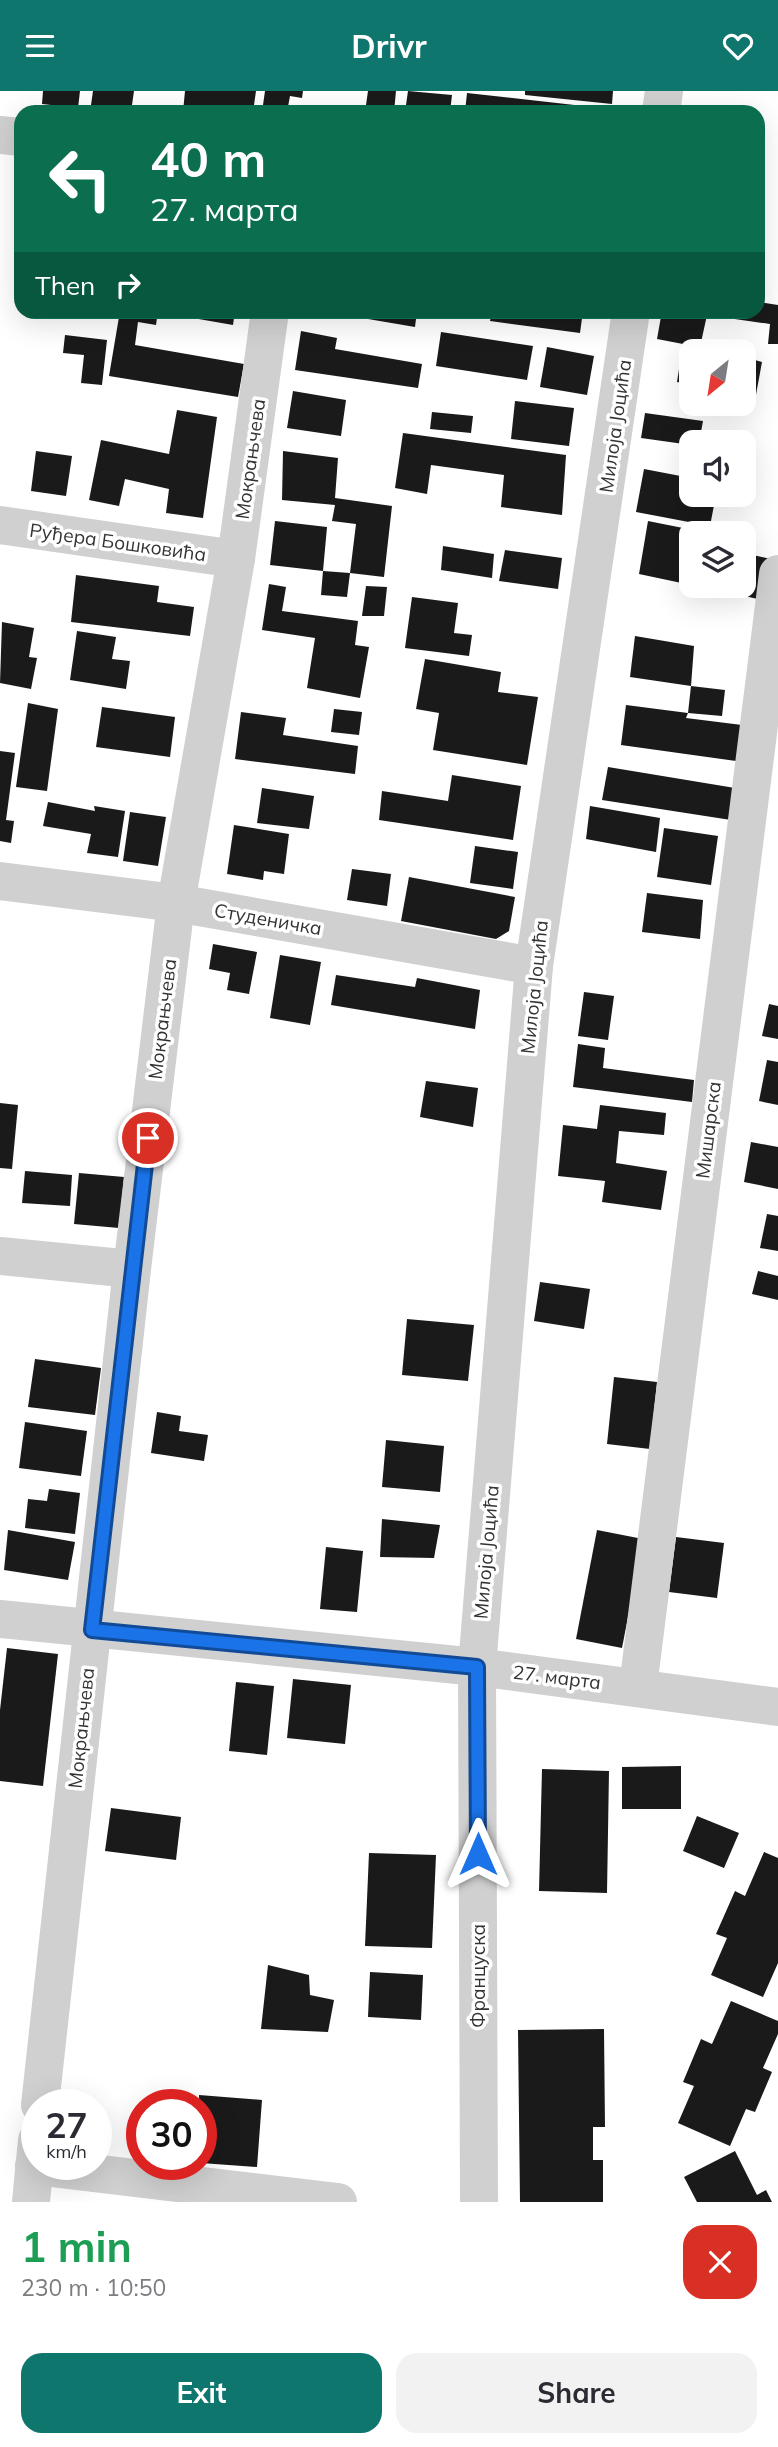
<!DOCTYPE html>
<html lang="en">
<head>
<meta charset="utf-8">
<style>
  body { margin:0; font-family:Mulish,sans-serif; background:#f2f2f3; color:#2b2b33; height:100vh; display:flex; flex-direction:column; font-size:26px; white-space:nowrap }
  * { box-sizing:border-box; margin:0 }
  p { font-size:23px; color:#7c7c81 }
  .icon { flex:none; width:38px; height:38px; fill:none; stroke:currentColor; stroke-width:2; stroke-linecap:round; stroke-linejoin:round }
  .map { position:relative; height:2111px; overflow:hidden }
  .drawer { display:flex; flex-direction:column; background:#fff; flex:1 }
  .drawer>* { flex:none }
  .top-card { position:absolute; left:14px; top:14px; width:751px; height:214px; border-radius:21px; box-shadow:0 7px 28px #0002; background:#0b6e4f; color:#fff; overflow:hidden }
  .needle { width:46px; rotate:210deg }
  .tools { position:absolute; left:679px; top:248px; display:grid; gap:14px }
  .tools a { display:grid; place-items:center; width:77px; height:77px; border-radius:14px; background:#fff; box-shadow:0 7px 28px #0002; font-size:35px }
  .speed { position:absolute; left:21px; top:1998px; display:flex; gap:14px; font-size:35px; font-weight:700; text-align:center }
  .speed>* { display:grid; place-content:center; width:91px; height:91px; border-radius:50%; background:#fff; box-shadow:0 7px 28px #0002; line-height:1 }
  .speed small { font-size:18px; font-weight:400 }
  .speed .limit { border:10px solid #d22; background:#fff; color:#111 }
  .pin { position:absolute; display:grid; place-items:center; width:60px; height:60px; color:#fff; margin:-30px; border:4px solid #fff; border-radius:50%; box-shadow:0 2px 7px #0007 }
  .me { position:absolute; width:77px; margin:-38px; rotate:0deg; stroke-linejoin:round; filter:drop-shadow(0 0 5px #0008) }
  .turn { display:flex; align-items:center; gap:24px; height:147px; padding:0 21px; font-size:32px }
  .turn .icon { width:91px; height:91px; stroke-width:2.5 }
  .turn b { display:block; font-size:49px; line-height:60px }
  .then { display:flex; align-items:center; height:66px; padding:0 21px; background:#0003; gap:14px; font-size:26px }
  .round { display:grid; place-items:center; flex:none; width:74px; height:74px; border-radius:21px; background:#f2f2f3 }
  .head { display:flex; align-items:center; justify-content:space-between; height:119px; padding:0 21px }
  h1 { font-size:42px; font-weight:700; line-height:52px; color:#1e9e55 }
  .primary-button { display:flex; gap:14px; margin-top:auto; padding:14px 21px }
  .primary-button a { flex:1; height:80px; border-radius:21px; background:#0f766e; color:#fff; font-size:28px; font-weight:700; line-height:80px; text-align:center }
  .primary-button a+a { background:#f2f2f3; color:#2b2b33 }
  header { display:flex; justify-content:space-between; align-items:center; height:91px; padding:0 21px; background:#0f766e; color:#fff; font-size:32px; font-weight:700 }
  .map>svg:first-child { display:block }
  .building { fill:#1a1a1a }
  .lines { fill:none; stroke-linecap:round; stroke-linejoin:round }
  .minor { stroke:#d0d0d0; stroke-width:38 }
  .route-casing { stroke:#114b97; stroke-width:18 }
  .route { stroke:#1a73e8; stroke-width:12 }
  .labels { text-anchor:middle; stroke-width:7; stroke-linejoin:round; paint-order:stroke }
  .street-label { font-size:19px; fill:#333; stroke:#fff }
</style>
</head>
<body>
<header><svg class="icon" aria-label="menu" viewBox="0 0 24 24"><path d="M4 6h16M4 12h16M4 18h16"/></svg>Drivr<svg class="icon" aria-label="heart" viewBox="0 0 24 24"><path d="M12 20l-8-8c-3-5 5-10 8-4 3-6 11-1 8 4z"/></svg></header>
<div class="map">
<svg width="778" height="2111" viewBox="0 0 778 2111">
  <rect width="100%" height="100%" fill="#fff"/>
  <!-- building -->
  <g class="building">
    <path d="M43 0H80L78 17 42 13Z"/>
    <path d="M93 0H134L131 21H90Z"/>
    <path d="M185 0H256L253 21H183Z"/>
    <path d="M265 0H303L302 7 290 5 287 21H262Z"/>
    <path d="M368 0H396L394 21H365Z"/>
    <path d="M408 0 452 4 450 21H405Z"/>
    <path d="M525 0H613L612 13 525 4Z"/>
    <path d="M467 2 601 17V21H465Z"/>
    <path d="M758 211 778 214V253H768L770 233 707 224 700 256 716 261H691V294L677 291 683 253 657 248 662 220H758Z"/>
    <path d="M120 220H158L156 234 138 231 135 254 244 273 238 306 109 285Z"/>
    <path d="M188 220H235L233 234 187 226Z"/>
    <path d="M321 220H417L415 236Z"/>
    <path d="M492 220H583L580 242 490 230Z"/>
    <path d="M301 240 337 247 335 258 422 273 418 297 295 279Z"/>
    <path d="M441 241 533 255 527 289 436 275Z"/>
    <path d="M65 244 107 249 102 294 81 292 84 264 63 262Z"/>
    <path d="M547 256 594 265 587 304 540 296Z"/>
    <path d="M744 266 762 271 755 309 744 306Z"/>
    <path d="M293 300 346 309 341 345 287 337Z"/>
    <path d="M515 310 574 317 569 355 511 348Z"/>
    <path d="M177 319 217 326 203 427 166 422 169 398 125 388 119 415 89 409 101 349 169 363Z"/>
    <path d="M432 321 473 325 471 342 430 338Z"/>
    <path d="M645 322 703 330 699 352H691V354L641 347Z"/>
    <path d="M403 342 566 364 562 424 501 416 504 384 431 374 427 403 395 397Z"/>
    <path d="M36 360 72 365 66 405 31 400Z"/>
    <path d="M283 360 338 367 335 407 392 415 384 486 350 482 356 433 332 430 335 414 282 409Z"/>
    <path d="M644 378 691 387V404H716L710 435 636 421Z"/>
    <path d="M275 430 327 436 323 480 270 474Z"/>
    <path d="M648 430 698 440 697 443H691V494L639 483Z"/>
    <path d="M443 455 494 463 492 487 441 479Z"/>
    <path d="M505 459 562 467 558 498 499 490Z"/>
    <path d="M744 462 771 468 762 509 705 496 744 495Z"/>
    <path d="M323 480 350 482 347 506 321 504Z"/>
    <path d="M76 484 159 495 157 511 194 516 190 545 71 531Z"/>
    <path d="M269 493 286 496 282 520 358 530 355 554 369 556 360 607 307 597 315 547 262 539Z"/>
    <path d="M366 495 387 496 384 525H362Z"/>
    <path d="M412 506 458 512 454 542 472 544 469 565 405 557Z"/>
    <path d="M2 531 34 537 29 566 37 567 31 598 0 592Z"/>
    <path d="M77 540 116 546 112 568 130 570 126 598 70 589Z"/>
    <path d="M635 545 694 555 691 595 630 586Z"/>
    <path d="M425 568 501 581 498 601 538 606 527 674 433 659 439 622 416 618Z"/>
    <path d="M691 595 725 599 722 625 688 622Z"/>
    <path d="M28 612 58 618 47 700 16 696Z"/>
    <path d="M626 614 688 622 686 627 742 634 736 670 621 654Z"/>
    <path d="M102 616 175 626 170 666 96 656Z"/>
    <path d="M334 618 362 621 359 644 331 641Z"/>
    <path d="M241 621 286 627 283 644 358 655 355 683 235 668Z"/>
    <path d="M0 660 15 662 6 729 14 730 11 752 0 750Z"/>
    <path d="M608 676 735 697 731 729 602 709Z"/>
    <path d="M452 684 521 695 513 749 379 729 382 700 448 710Z"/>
    <path d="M262 697 314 705 309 738 257 732Z"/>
    <path d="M48 711 95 720 94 715 125 720 118 766 87 762 91 743 43 735Z"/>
    <path d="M590 715 660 727 656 761 586 748Z"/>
    <path d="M130 721 166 726 158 775 123 770Z"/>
    <path d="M234 734 289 743 284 783 264 780 263 789 227 783Z"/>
    <path d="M664 737 718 745 711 794 657 786Z"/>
    <path d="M475 755 518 761 513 798 470 792Z"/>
    <path d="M352 778 391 783 387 815 347 809Z"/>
    <path d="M409 786 515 806 509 840 496 848 401 830Z"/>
    <path d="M647 802 703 809 700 848 642 841Z"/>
    <path d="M213 853 257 861 249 903 227 899 230 882 209 878Z"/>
    <path d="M280 864 321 871 310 934 270 927Z"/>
    <path d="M336 884 415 896 417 887 480 899 475 938 331 914Z"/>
    <path d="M584 901 614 905 608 949 578 945Z"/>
    <path d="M769 913 778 915V948L762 945Z"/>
    <path d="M578 953 605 957 603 977 694 989 692 1011 573 996Z"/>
    <path d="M767 969 778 971V1014L759 1010Z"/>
    <path d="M426 990 478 997 473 1036 420 1026Z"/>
    <path d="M0 1012 18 1014 12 1078 0 1077Z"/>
    <path d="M600 1014 666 1022 664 1044 619 1040 616 1072 667 1080 661 1119 602 1111 605 1090 558 1085 563 1034 597 1038Z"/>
    <path d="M751 1051 778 1056V1098L744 1091Z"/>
    <path d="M25 1080 72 1084 70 1115 22 1112Z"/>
    <path d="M79 1082 124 1086 119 1137 74 1133Z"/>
    <path d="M767 1123 778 1125V1160L760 1157Z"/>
    <path d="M758 1180 778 1185V1209L752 1203Z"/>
    <path d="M540 1191 590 1198 584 1238 534 1230Z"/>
    <path d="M407 1228 474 1234 468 1290 402 1284Z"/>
    <path d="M35 1268 101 1277 95 1324 28 1316Z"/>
    <path d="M614 1286 657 1291 650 1358 607 1353Z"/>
    <path d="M157 1321 181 1325 179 1340 208 1344 204 1370 151 1362Z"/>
    <path d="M25 1331 87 1340 81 1385 19 1377Z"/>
    <path d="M386 1349 444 1355 440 1401 382 1396Z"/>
    <path d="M49 1398 80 1402 75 1443 25 1437 28 1408 47 1410Z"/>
    <path d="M382 1428 440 1434 434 1467 380 1466Z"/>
    <path d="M8 1439 75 1451 68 1489 4 1479Z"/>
    <path d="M597 1439 643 1448 622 1557 576 1548Z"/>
    <path d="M676 1446 724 1452 717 1507 669 1501Z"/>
    <path d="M326 1456 363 1460 357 1521 320 1518Z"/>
    <path d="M7 1557 58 1563 43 1695 0 1690V1619Z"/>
    <path d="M293 1588 351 1594 345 1653 287 1647Z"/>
    <path d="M236 1591 274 1595 267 1664 229 1660Z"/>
    <path d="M681 1675V1718H622V1676Z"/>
    <path d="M542 1678 609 1680 607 1802 539 1800Z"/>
    <path d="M111 1717 181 1726 176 1769 105 1760Z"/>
    <path d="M697 1725 739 1742 724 1777 683 1760Z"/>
    <path d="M764 1761 778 1767V1872L763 1906 711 1884 727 1847 716 1843 735 1800 745 1805Z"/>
    <path d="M369 1762 436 1764 432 1857 365 1855Z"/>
    <path d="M268 1874 309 1884 310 1904 334 1909 328 1941 261 1938Z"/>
    <path d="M370 1881 423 1884 421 1929 368 1926Z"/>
    <path d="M731 1910 778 1930V1943L763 1977 772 1981 755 2021 746 2018 730 2055 678 2032 694 1995 683 1991 701 1948 712 1953Z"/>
    <path d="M604 1938 605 2036H593V2069H603V2111H520L518 1939Z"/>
    <path d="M199 2004 262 2009 257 2076 201 2072Z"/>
    <path d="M735 2060 757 2104 766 2099 772 2111H697L684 2086Z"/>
  </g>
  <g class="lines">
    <!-- minor -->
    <g class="minor">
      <path d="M661 21 664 0"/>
      <path d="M0 44 21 46"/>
      <path d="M0 434 236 468"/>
      <path d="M0 790 176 812 534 875"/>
      <path d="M0 1165 132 1178"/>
      <path d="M0 1528 477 1576 778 1616"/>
      <path d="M638 1596 778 483"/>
      <path d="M40 2014 132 1178 176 812 236 468 270 220"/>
      <path d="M34 2075 338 2111"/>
      <path d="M31 2111 37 2049"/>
      <path d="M479 2111 477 1576 534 875 631 220"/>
    </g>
  </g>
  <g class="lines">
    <!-- route casing -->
    <g class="route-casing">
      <path id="route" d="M148 1047 92 1539 477 1576 478 1763"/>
    </g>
    <!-- route -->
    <use href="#route" class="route"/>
  </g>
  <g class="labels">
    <!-- street labels -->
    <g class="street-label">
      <text transform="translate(615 335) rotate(-82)" y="7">Милоја Јоцића</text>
      <text transform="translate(250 368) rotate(-82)" y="7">Мокрањчева</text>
      <text transform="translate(118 451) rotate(8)" y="7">Руђера Бошковића</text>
      <text transform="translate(268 828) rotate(10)" y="7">Студеничка</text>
      <text transform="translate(534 896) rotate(-84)" y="7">Милоја Јоцића</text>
      <text transform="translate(162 928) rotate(-83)" y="7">Мокрањчева</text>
      <text transform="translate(708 1039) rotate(-83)" y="7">Мишарска</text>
      <text transform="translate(486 1461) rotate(-85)" y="7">Милоја Јоцића</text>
      <text transform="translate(557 1586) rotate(7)" y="7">27. марта</text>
      <text transform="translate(81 1637) rotate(-84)" y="7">Мокрањчева</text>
      <text transform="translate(478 1885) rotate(-90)" y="7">Француска</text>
    </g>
  </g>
</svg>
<div class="tools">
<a><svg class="needle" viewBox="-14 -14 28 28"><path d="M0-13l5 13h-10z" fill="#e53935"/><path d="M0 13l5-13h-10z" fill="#7c7c81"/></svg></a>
<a><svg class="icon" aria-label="sound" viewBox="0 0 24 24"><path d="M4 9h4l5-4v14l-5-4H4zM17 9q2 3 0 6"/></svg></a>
<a><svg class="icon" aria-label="layers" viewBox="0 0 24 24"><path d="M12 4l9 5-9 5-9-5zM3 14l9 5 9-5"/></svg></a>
</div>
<div class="speed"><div>27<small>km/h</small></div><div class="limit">30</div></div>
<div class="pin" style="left:148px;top:1047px;background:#d93025"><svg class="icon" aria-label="arrive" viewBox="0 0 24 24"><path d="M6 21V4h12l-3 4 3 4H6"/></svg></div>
<svg class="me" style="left:478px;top:1763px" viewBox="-20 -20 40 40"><path d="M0-17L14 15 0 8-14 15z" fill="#1a73e8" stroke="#fff" stroke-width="4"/></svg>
<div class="top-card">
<div class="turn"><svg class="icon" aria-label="left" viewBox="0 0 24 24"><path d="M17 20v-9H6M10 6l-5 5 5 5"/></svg><div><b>40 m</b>27. марта</div></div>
<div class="then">Then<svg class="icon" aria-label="right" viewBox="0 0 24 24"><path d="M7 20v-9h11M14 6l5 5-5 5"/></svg></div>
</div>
</div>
<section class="drawer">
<div class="head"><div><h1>1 min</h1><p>230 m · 10:50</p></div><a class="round" style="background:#d93025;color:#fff"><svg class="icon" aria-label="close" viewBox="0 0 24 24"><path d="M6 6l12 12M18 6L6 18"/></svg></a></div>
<div class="primary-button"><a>Exit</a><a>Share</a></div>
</section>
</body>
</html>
